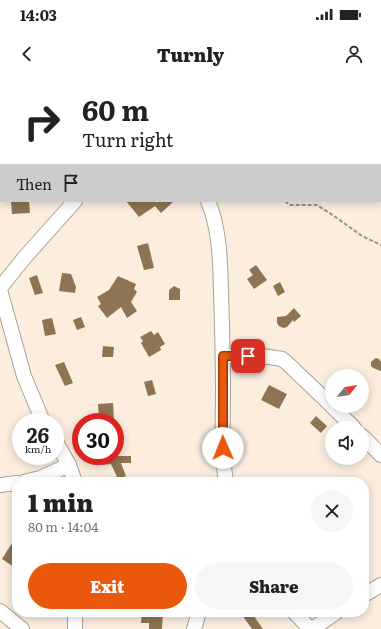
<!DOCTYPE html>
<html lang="en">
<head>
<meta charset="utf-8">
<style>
  body { margin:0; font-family:Literata,serif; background:#f6f6f6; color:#222; height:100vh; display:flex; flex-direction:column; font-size:15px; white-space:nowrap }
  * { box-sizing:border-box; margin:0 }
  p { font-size:13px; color:#767676 }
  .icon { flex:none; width:22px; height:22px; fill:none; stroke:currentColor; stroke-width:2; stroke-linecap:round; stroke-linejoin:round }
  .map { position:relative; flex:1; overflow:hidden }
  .sheet { position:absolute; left:12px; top:397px; width:357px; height:140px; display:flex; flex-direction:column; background:#fff; border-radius:16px; box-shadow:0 2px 10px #0003 }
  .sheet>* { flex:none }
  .top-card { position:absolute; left:0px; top:0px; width:381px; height:122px; box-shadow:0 2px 10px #0003; background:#fff; color:#222; overflow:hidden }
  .needle { width:26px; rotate:60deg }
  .tools { position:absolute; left:325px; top:289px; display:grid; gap:8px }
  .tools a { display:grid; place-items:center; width:44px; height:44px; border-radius:50%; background:#fff; box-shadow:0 2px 10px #0003; font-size:20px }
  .speed { position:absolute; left:12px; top:333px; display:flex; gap:8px; font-size:20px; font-weight:700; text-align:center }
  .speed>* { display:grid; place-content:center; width:52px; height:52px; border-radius:50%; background:#fff; box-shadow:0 2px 10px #0003; line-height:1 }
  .speed small { font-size:10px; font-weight:400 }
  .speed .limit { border:6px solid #d22; background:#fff; color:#111 }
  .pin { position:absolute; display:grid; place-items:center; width:34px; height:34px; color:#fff; margin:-17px; border-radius:8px; box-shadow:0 2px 6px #0006 }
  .me { position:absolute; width:44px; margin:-22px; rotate:359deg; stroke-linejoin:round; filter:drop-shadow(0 0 3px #0008) }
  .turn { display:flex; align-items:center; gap:14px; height:84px; padding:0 16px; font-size:18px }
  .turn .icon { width:52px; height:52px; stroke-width:2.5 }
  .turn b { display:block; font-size:28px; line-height:34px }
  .then { display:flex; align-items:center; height:38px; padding:0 16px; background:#0003; gap:8px; font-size:15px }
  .round { display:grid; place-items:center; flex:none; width:42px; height:42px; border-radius:21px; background:#f6f6f6 }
  .head { display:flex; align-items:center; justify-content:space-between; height:68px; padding:0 16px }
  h1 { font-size:24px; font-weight:800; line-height:30px }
  .action { display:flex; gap:8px; margin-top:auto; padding:8px 16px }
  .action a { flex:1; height:46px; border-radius:24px; background:#ea580c; color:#fff; font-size:16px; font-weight:800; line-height:46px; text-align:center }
  .action a+a { background:#f6f6f6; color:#222 }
  .status { display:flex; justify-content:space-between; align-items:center; height:28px; padding:0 20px; background:#fff; direction:ltr }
  .status svg { height:11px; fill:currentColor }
  header { display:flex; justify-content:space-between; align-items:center; height:52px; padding:0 16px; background:#fff; font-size:18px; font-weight:800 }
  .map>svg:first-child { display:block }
  .building { fill:#8f7453 }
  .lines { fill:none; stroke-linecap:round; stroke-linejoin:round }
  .minor-casing { stroke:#aea293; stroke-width:16 }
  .path { stroke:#9d9389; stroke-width:2; stroke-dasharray:4 2; stroke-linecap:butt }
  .minor { stroke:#fff; stroke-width:14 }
  .route-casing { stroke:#983908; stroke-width:10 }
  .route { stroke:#ea580c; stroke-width:7 }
</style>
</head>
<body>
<div class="status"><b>14:03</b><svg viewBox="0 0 49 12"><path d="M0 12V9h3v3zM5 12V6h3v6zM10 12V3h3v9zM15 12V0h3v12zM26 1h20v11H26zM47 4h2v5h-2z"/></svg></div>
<header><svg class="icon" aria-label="back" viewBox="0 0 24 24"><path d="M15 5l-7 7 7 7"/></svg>Turnly<svg class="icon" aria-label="person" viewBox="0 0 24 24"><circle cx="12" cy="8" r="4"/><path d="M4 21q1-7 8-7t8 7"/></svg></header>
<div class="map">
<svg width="381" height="549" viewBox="0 0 381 549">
  <rect width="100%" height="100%" fill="#fbeedf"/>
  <!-- building -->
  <g class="building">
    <path d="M11 121H29L30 133 12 134Z"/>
    <path d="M126 121H174L161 133 155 126 139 137Z"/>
    <path d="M148 163 154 188 144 190 137 166Z"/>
    <path d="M256 185 267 200 254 209 247 199 253 195 249 190Z"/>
    <path d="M62 193 71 194 76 207 75 213 59 211Z"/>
    <path d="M37 195 43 213 35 215 29 198Z"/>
    <path d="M118 196 136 204 134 209 137 212 131 222 137 231 127 238 121 227 107 238 98 226 101 224 97 217 109 210Z"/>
    <path d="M280 202 285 212 278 216 273 206Z"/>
    <path d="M174 206 180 209V220H169V210Z"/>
    <path d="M294 228 301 236 294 242 293 240 287 247 283 248 279 246 277 243V237L286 236Z"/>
    <path d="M81 237 85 247 77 250 73 240Z"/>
    <path d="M52 238 56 254 45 256 42 240Z"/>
    <path d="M151 251 154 255 158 252 165 264 160 267 161 270 149 277 141 263 143 261 140 257Z"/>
    <path d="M103 266 114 267 113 277H102Z"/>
    <path d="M376 278 379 279 381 282V291L373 288 371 286V282L372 281Z"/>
    <path d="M64 282 73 303 65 306 55 285Z"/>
    <path d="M152 300 156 314 148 316 144 302Z"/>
    <path d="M269 305 287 314 279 329 261 320Z"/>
    <path d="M113 323 114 340 99 341 98 324Z"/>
    <path d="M316 336 327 346 321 353 310 343Z"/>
    <path d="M101 376H131V383H121L126 396 118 399 111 384 102 385Z"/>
    <path d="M17 455V489L2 479Z"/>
    <path d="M142 532H163L162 549H149V543H141Z"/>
    <path d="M247 532H251L263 549H252L242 535Z"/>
  </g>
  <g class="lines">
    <!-- minor casing -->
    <g class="minor-casing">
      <g id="minor">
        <path d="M280 1V0"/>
        <path d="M208 121C220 150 220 180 221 211 222 244 223 278 223 311 223 341 221 372 226 402"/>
        <path d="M0 208 25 177 75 121"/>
        <path d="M0 210 24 296 41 337 44 342"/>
        <path d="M223 276H262L276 278 282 279 287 283 332 326"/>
        <path d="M332 326 354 348"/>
        <path d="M362 356 381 375"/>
        <path d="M55 360 69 385 75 402"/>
        <path d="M24 402 40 398 69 385"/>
        <path d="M0 405 17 403"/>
        <path d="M364 515 381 505"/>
        <path d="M0 531 22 549"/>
        <path d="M75 532V549"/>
        <path d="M294 532 310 549"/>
        <path d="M194 549 199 532"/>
        <path d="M312 549 337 532"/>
      </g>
    </g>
    <!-- path -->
    <g class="path">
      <path d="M127 0 128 1"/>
      <path d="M182 1 183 0"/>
      <path d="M285 121 290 125H317L337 138 362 156 381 165"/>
    </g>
    <!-- minor -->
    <use href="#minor" class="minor"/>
  </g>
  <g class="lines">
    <!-- route casing -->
    <g class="route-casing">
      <path id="route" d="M223 368V276H248"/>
    </g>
    <!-- route -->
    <use href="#route" class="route"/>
  </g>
</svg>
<div class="tools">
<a><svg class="needle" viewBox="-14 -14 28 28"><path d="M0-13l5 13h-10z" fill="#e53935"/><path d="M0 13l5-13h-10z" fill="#767676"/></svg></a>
<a><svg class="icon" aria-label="sound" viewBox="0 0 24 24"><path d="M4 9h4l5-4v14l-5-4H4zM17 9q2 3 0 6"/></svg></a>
</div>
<div class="speed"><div>26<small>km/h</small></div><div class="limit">30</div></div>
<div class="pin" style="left:248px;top:276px;background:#d93025"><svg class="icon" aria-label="arrive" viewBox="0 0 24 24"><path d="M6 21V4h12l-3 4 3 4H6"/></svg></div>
<svg class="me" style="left:223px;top:368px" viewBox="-20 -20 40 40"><circle r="19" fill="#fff"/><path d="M0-13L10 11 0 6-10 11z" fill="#ea580c"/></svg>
<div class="top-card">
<div class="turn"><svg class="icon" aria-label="right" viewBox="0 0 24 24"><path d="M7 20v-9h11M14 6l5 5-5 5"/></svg><div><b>60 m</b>Turn right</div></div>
<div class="then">Then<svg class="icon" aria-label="arrive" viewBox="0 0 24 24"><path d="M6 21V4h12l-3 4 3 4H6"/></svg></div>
</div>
<section class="sheet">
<div class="head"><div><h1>1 min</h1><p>80 m · 14:04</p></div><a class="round"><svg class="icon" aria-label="close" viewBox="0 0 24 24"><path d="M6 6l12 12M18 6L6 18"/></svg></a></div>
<div class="action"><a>Exit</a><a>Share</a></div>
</section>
</div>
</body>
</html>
